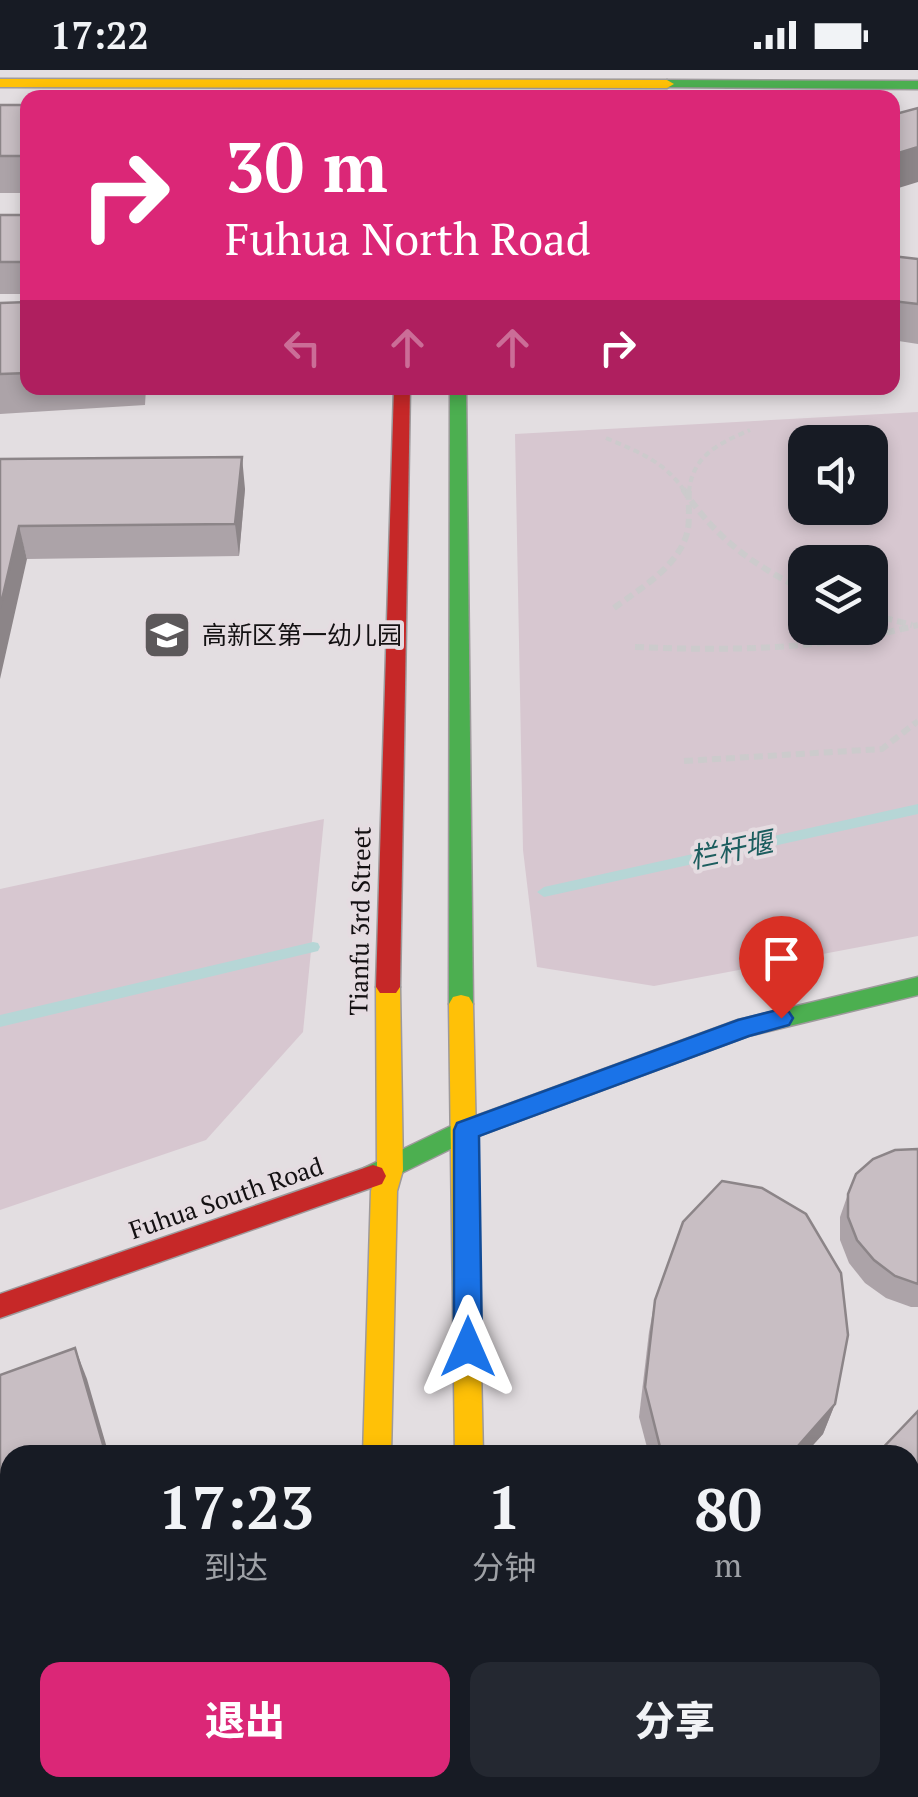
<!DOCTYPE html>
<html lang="zh">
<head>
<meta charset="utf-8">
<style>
  body { margin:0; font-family:"PT Serif","Noto Sans SC",serif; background:#242831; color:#f1f3f6; height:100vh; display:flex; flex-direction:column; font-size:38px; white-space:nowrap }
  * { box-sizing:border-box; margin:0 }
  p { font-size:32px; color:#9ea1a6 }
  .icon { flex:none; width:55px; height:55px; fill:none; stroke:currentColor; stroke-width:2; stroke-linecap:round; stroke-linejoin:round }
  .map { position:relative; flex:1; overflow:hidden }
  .sheet { position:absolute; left:0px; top:1375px; width:920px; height:352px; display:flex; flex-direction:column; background:#171b24; border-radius:30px 30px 0 0; box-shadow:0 5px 15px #0003 }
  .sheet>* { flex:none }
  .top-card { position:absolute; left:20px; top:20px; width:880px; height:305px; border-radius:20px; box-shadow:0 5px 15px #0003; background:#db2777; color:#fff; overflow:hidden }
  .tools { position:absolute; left:788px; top:355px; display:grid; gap:20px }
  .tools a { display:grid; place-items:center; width:100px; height:100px; border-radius:20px; background:#171b24; box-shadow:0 5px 15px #0003; font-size:50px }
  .pin { position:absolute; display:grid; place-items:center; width:85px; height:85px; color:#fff; margin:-102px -42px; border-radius:50% 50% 50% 0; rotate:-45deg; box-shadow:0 0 10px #0007 }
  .pin .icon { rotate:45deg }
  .me { position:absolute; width:110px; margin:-55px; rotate:0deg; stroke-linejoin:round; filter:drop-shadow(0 0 8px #0008) }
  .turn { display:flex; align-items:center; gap:35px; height:210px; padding:0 40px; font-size:45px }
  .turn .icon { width:130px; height:130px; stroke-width:2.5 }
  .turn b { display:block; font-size:70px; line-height:85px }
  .lanes { display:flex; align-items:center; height:95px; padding:0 40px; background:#0003; justify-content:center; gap:50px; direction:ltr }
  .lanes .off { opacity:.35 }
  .eta { display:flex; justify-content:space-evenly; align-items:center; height:170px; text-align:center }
  .eta b { font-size:60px; font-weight:800; line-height:70px }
  .action { display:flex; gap:20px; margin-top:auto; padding:20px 40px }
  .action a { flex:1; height:115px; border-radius:20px; background:#db2777; color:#fff; font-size:40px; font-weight:800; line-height:115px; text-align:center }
  .action a+a { background:#242831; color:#f1f3f6 }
  .status { display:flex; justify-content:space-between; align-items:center; height:70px; padding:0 50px; background:#171b24; direction:ltr }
  .status svg { height:28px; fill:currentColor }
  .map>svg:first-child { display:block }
  .green { fill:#d7c7d0; fill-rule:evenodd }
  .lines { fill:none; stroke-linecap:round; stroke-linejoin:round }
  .stream { fill:#b6d6d6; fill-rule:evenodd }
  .fast-casing { stroke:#9e9a9c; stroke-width:3 }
  .slow-casing { stroke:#9e9a9c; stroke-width:3 }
  .jam-casing { stroke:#9e9a9c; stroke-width:3 }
  .path-far1 { stroke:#cccbcc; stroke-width:4; stroke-dasharray:6 4; stroke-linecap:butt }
  .path { stroke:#cccbcc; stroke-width:6; stroke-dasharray:9 5; stroke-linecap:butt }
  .fast { fill:#4caf50; fill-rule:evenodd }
  .slow { fill:#ffc107; fill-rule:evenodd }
  .jam { fill:#c62828; fill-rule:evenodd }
  .wall { fill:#aca3a8 }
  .shaded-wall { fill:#8c8588 }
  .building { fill:#c8bec3; stroke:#8c8588; stroke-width:2.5 }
  .route { fill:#1a73e8; stroke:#114b97; stroke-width:2.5 }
  .labels { text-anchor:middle; stroke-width:8; stroke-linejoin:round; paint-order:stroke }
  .poi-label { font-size:25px; fill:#131012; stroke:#e5dce1; text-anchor:start }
  .street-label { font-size:25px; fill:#131012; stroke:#e5dce1 }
  .water-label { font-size:28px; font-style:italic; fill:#1c5d5e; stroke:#e5dce1 }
</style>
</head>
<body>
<div class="status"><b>17:22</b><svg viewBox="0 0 49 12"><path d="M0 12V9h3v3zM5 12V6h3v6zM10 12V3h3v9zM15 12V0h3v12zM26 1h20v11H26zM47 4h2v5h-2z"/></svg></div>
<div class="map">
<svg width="918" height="1727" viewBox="0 0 918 1727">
  <rect width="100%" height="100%" fill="#e3dee1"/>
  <!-- green -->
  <g class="green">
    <path d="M918 342V866L654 916 537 897 523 780 515 364ZM805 372H870V438H805ZM805 492H870V558H805Z"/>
    <path d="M324 749 303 962 206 1070 0 1140V819Z"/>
  </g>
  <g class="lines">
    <!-- stream -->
    <g class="stream">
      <path d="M918 734V744L544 827 537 822 544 817Z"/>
      <path d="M313 872 318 873 320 877 318 881 0 957V945Z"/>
    </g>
    <!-- fast casing -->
    <g class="fast-casing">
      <g id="fast">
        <path d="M667 10 918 11V19L662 17 660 14Z"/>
        <path d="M450 318H466L473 934 469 941H453L449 934Z"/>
        <path d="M918 907V925L748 966 475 1067 373 1117 364 1114 360 1106 364 1098 457 1053 738 950Z"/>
      </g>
    </g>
    <!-- slow casing -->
    <g class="slow-casing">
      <g id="slow">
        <path d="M0 9 667 10 674 14 667 18 0 17Z"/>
        <path d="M388 908 396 911 400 917 403 1100 397 1121 391 1385H363L371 1121 377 1100 376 917 380 911Z"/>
        <path d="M461 925 469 927 473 934 483 1385H455L449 934 453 927Z"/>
      </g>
    </g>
    <!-- jam casing -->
    <g class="jam-casing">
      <g id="jam">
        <path d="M394 318H410L400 917 396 923H380L376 917Z"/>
        <path d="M373 1095 382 1098 386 1106 382 1114 0 1248V1224Z"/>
        <rect x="351" y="1718" width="32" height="9"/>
        <rect x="456" y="1718" width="32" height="9"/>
      </g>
    </g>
    <!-- path-far1 -->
    <g class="path-far1">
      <path d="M606 368C638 382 665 391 685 422"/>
      <path d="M689 422C692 385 720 373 750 360"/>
    </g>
    <!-- path -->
    <g class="path">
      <path d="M683 419C717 470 751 493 805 521"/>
      <path d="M614 538C641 518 681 495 688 459 690 446 688 432 689 419"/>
      <path d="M870 544 912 555"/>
      <path d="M635 577C731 581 824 580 918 555"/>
      <path d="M684 691 882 679 918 651"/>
    </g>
    <!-- fast -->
    <use href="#fast" class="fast"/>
    <!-- slow -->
    <use href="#slow" class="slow"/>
    <!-- jam -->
    <use href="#jam" class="jam"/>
  </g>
  <!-- wall -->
  <g class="wall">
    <rect x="0" y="35" width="28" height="88"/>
    <rect x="0" y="145" width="28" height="79"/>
    <path d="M892 186 918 189V274L892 270Z"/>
    <path d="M28 232V318H146L145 335 0 344V233Z"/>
    <path d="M0 389 245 419 239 486 27 489Z"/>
    <path d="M918 1079V1237H911L886 1228 865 1213 849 1193 840 1170V1147L848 1124Z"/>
    <path d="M655 1230 835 1334 823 1364 804 1385H649L639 1347 649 1262Z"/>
    <path d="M694 1718H834L829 1723V1727H695Z"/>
  </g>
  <!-- shaded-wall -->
  <g class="shaded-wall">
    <path d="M918 77V112L892 120V85Z"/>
    <path d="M242 387 245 419 239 486 235 454Z"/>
    <path d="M19 456 27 489 0 609V538Z"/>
    <path d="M75 1278 87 1309 109 1385H106Z"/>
    <path d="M835 1334 823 1364 804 1385H790Z"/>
    <path d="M10 1622V1652L0 1656V1626Z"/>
  </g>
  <!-- building -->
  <g class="building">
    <rect x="0" y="35" width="28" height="51"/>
    <path d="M918 38V77L892 85V45Z"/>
    <rect x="0" y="145" width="28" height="47"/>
    <path d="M892 186 918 189V234L892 231Z"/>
    <path d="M28 232V303L0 304V233Z"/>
    <path d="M242 387 235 454 19 456 0 538V389Z"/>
    <path d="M918 1079V1214L895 1206 874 1190 857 1170 848 1147V1124L856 1104 873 1089 895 1080Z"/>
    <path d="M722 1111 762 1118 806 1144 841 1203 848 1265 835 1334 790 1385H662L645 1317 655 1230 683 1152Z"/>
    <path d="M75 1278 106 1385H10V1622L0 1626V1305Z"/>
    <path d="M918 1341V1617L910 1626V1385H876Z"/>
    <path d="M703 1718H831L828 1720 829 1727H704Z"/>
  </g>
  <!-- route -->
  <path class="route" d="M781 939 789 942 793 948 789 955 749 966 479 1066 482 1277 478 1286 468 1289 458 1286 454 1277V1060L457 1053 738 950Z"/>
  <!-- icons -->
  <defs>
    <g id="school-square" transform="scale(2.5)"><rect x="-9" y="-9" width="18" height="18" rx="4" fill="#5c585a" stroke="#e5dce1"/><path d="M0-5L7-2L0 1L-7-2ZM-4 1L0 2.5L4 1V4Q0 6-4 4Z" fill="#fff"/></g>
  </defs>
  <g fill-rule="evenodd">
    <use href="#school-square" x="167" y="565"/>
  </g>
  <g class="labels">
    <!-- poi labels -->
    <g class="poi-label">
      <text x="202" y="574">高新区第一幼儿园</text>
    </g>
    <!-- street labels -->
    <g class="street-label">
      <text transform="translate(360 851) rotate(-89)" y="9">Tianfu 3rd Street</text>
      <text transform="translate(226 1128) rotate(-19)" y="9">Fuhua South Road</text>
    </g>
    <!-- water labels -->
    <g class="water-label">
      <text transform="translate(731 780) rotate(-12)" y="10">栏杆堰</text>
    </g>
  </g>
</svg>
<div class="tools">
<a><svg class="icon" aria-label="sound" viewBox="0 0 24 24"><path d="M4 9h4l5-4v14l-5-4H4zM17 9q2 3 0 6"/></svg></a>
<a><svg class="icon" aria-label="layers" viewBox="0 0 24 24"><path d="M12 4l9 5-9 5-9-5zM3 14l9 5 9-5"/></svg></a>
</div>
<div class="pin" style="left:781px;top:948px;background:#d93025"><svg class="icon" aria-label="arrive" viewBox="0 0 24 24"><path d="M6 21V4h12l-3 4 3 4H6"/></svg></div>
<svg class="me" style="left:468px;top:1277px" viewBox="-20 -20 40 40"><path d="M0-17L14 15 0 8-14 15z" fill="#1a73e8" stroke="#fff" stroke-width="4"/></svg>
<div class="top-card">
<div class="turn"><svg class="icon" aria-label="right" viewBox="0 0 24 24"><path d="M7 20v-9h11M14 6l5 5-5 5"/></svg><div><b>30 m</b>Fuhua North Road</div></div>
<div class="lanes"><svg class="icon off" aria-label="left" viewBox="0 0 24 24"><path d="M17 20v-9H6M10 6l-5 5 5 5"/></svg><svg class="icon off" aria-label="ahead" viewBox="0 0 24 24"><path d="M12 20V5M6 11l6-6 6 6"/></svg><svg class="icon off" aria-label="ahead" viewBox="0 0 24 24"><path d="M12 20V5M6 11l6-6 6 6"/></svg><svg class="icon" aria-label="right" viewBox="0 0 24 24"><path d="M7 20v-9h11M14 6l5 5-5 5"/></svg></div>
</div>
<section class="sheet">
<div class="eta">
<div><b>17:23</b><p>到达</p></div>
<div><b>1</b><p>分钟</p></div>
<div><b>80</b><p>m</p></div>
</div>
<div class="action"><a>退出</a><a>分享</a></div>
</section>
</div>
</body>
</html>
